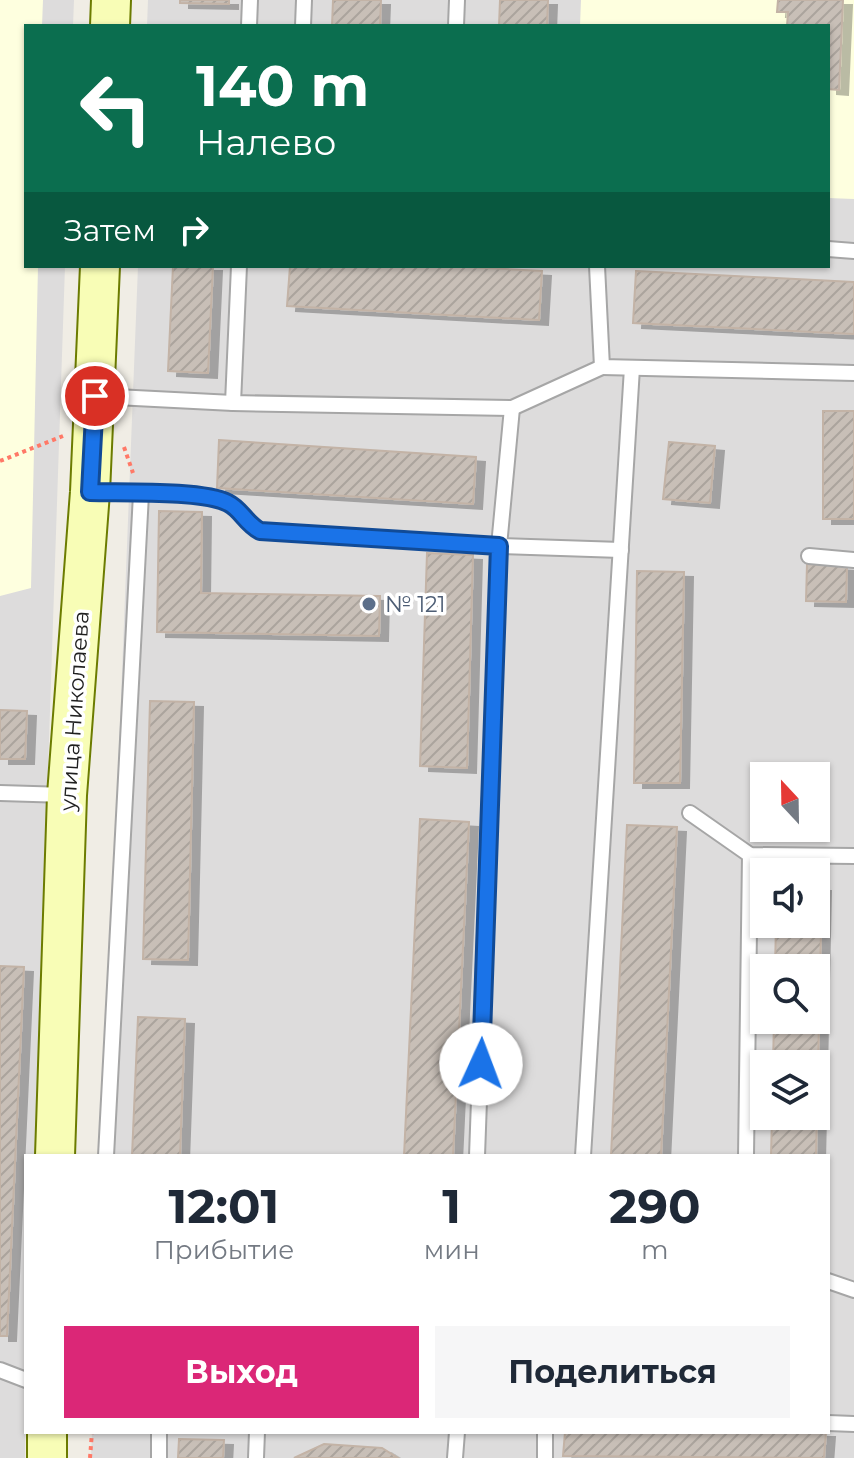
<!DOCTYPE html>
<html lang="ru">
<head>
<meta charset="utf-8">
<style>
  body { margin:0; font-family:Montserrat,sans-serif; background:#f6f6f7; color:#1f2937; height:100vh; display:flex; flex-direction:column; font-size:30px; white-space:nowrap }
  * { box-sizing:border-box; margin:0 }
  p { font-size:26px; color:#747a83 }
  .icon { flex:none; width:44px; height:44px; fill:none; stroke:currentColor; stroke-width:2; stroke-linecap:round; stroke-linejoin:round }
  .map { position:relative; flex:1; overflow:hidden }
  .sheet { position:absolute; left:24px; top:1154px; width:806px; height:280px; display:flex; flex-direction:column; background:#fff; border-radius:0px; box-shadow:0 2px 6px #0004 }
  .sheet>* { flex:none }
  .hud { position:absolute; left:24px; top:24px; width:806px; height:244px; border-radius:0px; box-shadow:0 2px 6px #0004; background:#0b6e4f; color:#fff; overflow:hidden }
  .needle { width:52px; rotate:338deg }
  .fabs { position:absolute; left:750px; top:762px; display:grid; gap:16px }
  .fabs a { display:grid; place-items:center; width:80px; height:80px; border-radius:0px; background:#fff; box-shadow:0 2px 6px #0004; font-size:40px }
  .pin { position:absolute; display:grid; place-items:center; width:68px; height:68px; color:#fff; margin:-34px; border:4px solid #fff; border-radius:50%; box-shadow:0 2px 8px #0007 }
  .me { position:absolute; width:88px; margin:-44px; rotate:2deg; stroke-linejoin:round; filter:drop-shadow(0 0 6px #0008) }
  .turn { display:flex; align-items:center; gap:28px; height:168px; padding:0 40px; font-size:36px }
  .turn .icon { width:104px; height:104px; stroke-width:2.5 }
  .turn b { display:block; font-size:56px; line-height:68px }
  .then { display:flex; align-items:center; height:76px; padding:0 40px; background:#0003; gap:16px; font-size:30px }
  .eta { display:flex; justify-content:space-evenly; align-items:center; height:136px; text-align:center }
  .eta b { font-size:48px; font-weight:700; line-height:56px }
  .action { display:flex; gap:16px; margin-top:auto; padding:16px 40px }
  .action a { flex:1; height:92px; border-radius:0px; background:#db2777; color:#fff; font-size:32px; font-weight:700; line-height:92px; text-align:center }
  .action a+a { background:#f6f6f7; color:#1f2937 }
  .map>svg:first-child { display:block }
  .residential { fill:#dddcdc; fill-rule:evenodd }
  .education { fill:#feffdf }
  .building { fill:url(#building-hatch); stroke:#c3b3a6; stroke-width:2; filter:url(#shadow) }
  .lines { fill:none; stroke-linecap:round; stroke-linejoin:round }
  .lane-casing { stroke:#a6a6a6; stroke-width:18 }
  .secondary-casing { stroke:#6c7c00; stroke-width:42 }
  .path { stroke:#ff7967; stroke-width:4; stroke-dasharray:4 4; stroke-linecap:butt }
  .lane { stroke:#fff; stroke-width:14 }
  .secondary { stroke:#f8fdb6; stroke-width:38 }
  .route-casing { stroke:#114b97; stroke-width:20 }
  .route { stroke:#1a73e8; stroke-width:14 }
  .service-dot { fill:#5c6f8a; stroke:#fff; stroke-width:3 }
  .labels { text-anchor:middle; stroke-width:7; stroke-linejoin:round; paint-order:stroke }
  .service-label { font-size:22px; fill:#4e5e75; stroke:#fff; text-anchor:start }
  .street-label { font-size:22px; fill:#1f1f1f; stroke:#fff }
</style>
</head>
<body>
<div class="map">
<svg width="854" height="1458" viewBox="0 0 854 1458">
  <defs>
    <pattern id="building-hatch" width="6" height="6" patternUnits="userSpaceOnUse" patternTransform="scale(2)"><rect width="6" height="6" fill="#c8bfb7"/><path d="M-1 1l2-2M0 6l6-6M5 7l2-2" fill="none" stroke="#aba49d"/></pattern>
    <filter id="shadow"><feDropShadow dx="9" dy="5" stdDeviation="0" flood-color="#0004"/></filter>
  </defs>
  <rect width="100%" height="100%" fill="#f0ede5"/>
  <!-- residential -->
  <g class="residential">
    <path d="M0 0H74L73 26H26V266H65L35 1156H26L25 1458H0Z"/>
    <path d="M148 0H854V1458H91L92 1432H828V1156H103L138 266H828V26H147ZM764 776H816V828H764ZM764 872H816V924H764ZM764 968H816V1020H764ZM764 1064H816V1116H764Z"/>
  </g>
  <!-- education -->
  <g class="education">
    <path d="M0 0H43L42 26H26V266H38L31 588 0 596Z"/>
    <path d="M581 0H854V199L828 198V26H580Z"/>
  </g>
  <!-- building -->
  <g class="building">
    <path d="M180 0H229V4L180 3Z"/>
    <path d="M333 0H381L380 26H332Z"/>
    <path d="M500 0H548L547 26H499Z"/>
    <path d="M778 0H843L839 90 828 89V26H787L788 12H777Z"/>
    <path d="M173 266H213L208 373 168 371Z"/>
    <path d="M290 266H448L542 271 539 320 287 306Z"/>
    <path d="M636 271 854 282V334L633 323Z"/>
    <rect x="823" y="411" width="31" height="108"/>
    <path d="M219 440 476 457 473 504 217 488Z"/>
    <path d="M669 442 715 446 710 503 663 499Z"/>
    <path d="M159 511 202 512 201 593 380 596 379 636 157 632Z"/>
    <path d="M427 553 473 555 467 768 420 766Z"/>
    <path d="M807 564 847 566 846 602 806 601Z"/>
    <path d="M637 571 684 572 680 783H634Z"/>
    <path d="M150 701 194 702 188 960 143 959Z"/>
    <path d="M0 710 27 711 25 759H0Z"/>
    <path d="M420 819 469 822 453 1156H404Z"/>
    <path d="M627 825 677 827 661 1156H611Z"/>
    <path d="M816 886H822L816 1156H771L772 1116H816V1064H773L774 1020H816V968H775L776 924H816Z"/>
    <path d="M0 966 24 967 7 1336H0Z"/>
    <path d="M138 1017 185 1019 180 1156H132Z"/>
    <path d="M565 1432H826L824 1458 563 1456Z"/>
    <path d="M179 1439 224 1440 223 1458H178Z"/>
    <path d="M324 1444 382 1448 398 1458H294Z"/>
  </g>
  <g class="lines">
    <!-- lane casing -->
    <g class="lane-casing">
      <g id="lane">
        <path d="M249 26 250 0"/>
        <path d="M303 26 304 0"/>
        <path d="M456 26 457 0"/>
        <path d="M828 249 854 251"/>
        <path d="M597 266 602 367 854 373"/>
        <path d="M96 396 233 403 512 408 602 367"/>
        <path d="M233 403 239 266"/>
        <path d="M91 492C122 493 204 490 228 503 241 509 245 522 260 531L499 546 621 550"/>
        <path d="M809 556 854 560"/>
        <path d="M0 793 66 795"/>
        <path d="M690 813 750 855 854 856"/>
        <path d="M106 1156 141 494"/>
        <path d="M477 1156 499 546 512 408"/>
        <path d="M583 1156 632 368"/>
        <path d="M746 1156 750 855"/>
        <path d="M828 1281 854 1290"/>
        <path d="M0 1370 26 1380"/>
        <path d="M828 1423 854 1424"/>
        <path d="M545 1432V1458"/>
        <path d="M159 1458V1432"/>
        <path d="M256 1458 257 1432"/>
        <path d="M455 1458 457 1432"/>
      </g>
    </g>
    <!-- secondary casing -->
    <g class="secondary-casing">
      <g id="secondary">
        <path d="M110 26 111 0"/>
        <path d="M55 1156 67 795 90 492 100 266"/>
        <path d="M47 1458V1432"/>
      </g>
    </g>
    <!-- path -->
    <g class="path">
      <path d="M124 447 133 473"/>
      <path d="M0 461 63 436"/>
      <path d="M90 1458 92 1432"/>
    </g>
    <!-- lane -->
    <use href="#lane" class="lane"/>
    <!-- secondary -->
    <use href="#secondary" class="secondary"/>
  </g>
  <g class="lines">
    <!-- route casing -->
    <g class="route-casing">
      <path id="route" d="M95 396 90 492C122 493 203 490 228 503 241 509 245 523 260 531L499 546 481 1064"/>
    </g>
    <!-- route -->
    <use href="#route" class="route"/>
  </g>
  <!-- markers -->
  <circle class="service-dot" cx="369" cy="604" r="8"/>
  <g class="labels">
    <!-- service labels -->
    <g class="service-label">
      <text x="385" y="612">№ 121</text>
    </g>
    <!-- street labels -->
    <g class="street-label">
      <text transform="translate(74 711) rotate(-86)" y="8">улица Николаева</text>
    </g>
  </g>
</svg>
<div class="fabs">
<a><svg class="needle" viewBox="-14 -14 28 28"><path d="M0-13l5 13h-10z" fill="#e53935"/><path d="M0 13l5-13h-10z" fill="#747a83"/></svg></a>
<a><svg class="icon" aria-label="sound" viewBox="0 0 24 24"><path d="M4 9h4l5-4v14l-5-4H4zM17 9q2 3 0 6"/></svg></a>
<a><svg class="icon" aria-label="search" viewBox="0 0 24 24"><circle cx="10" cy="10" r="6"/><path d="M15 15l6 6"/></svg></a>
<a><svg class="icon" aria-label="layers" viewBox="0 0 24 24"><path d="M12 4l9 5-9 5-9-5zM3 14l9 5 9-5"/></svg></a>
</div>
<div class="pin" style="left:95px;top:396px;background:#d93025"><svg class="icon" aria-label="arrive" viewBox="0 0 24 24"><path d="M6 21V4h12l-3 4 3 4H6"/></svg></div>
<svg class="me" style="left:481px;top:1064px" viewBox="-20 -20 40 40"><circle r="19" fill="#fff"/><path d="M0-13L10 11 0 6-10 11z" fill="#1a73e8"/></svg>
<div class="hud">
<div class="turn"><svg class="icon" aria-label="left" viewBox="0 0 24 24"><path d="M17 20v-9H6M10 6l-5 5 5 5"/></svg><div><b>140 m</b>Налево</div></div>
<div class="then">Затем<svg class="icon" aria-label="right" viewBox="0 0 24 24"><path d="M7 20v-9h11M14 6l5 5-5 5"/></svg></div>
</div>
<section class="sheet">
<div class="eta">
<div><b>12:01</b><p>Прибытие</p></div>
<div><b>1</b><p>мин</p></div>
<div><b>290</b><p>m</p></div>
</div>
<div class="action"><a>Выход</a><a>Поделиться</a></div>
</section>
</div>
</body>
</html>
